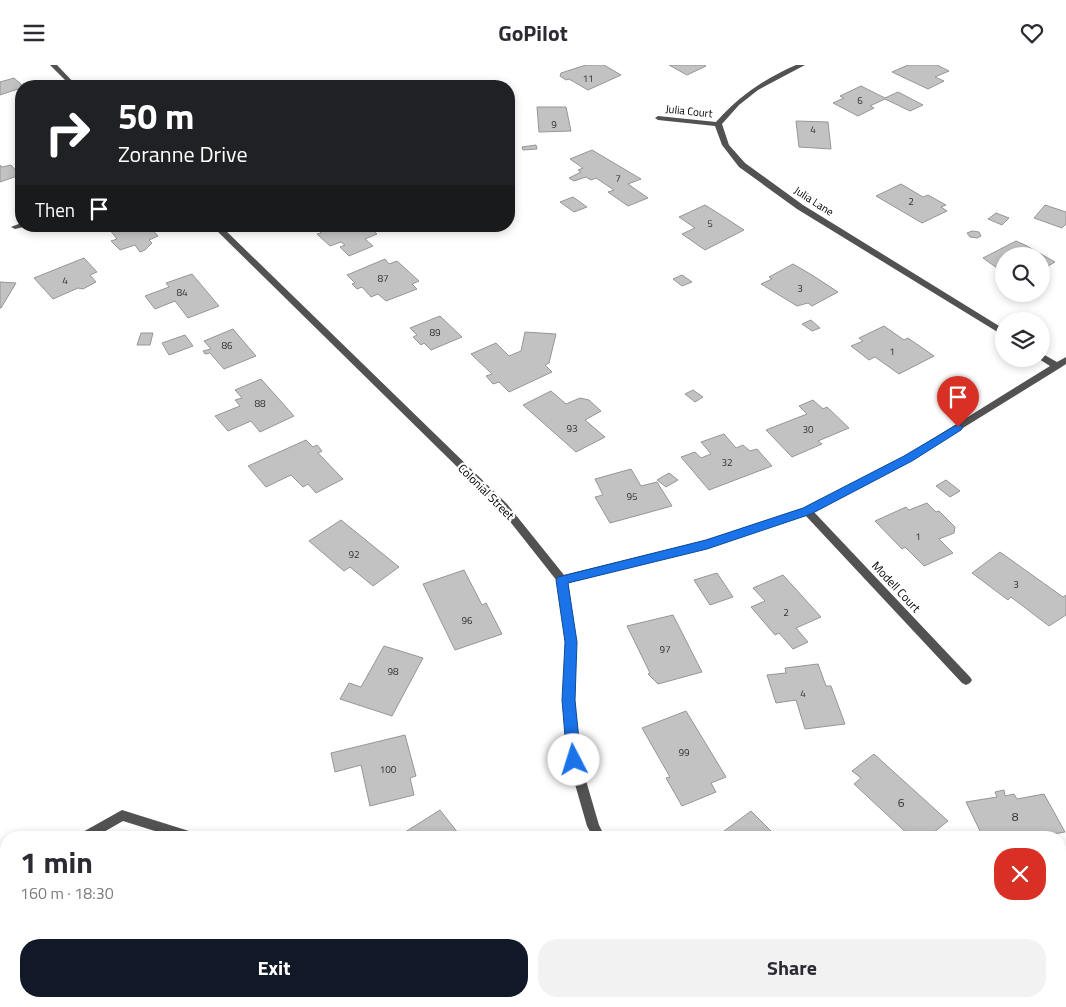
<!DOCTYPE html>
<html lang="en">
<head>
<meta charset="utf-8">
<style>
  body { margin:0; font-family:"Titillium Web",sans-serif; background:#f2f2f3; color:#2b2b33; height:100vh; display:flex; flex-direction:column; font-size:19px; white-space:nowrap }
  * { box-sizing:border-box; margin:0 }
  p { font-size:16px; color:#7c7c81 }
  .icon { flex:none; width:28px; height:28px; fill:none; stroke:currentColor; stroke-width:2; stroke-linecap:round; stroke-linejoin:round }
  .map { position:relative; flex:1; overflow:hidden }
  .drawer { position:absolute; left:0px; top:766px; width:1066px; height:176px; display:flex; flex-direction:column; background:#fff; border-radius:20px 20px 0 0; box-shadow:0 2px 8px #0003 }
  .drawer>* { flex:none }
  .top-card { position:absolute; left:15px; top:15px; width:500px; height:152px; border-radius:20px; box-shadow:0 2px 8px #0003; background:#202124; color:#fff; overflow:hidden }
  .tools { position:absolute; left:995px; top:182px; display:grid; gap:10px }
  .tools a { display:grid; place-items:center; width:55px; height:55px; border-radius:50%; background:#fff; box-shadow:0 2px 8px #0003; font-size:25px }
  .pin { position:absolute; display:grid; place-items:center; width:42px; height:42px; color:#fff; margin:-51px -21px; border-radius:50% 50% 50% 0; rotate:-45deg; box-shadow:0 0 5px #0007 }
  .pin .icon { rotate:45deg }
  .me { position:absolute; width:55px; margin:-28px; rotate:355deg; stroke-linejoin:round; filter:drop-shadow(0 0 4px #0008) }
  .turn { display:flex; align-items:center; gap:18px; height:105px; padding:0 20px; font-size:22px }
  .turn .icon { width:65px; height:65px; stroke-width:2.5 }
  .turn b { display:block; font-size:35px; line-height:42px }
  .then { display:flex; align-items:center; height:48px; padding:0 20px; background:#0003; gap:10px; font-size:19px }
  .round { display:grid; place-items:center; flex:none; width:52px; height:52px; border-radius:20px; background:#f2f2f3 }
  .summary { display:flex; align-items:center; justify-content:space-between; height:85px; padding:0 20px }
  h1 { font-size:30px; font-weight:700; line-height:38px }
  .cta { display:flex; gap:10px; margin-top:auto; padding:10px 20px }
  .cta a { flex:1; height:58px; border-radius:20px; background:#111827; color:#fff; font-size:20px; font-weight:700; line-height:58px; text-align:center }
  .cta a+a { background:#f2f2f3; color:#2b2b33 }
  header { display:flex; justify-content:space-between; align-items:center; height:65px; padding:0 20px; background:#fff; font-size:22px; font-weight:700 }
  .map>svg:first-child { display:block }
  .building { fill:#c2c2c2; stroke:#969696 }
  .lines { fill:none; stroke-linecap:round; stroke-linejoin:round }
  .lane { fill:#525252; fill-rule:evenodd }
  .street { fill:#525252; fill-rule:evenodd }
  .route { fill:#1a73e8; stroke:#114b97 }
  .labels { text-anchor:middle; stroke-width:4.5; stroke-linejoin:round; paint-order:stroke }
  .number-label { font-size:10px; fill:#303030 }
  .far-street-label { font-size:11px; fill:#000; stroke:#fff }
  .street-label { font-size:12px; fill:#000; stroke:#fff }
  .near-number-label { font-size:12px; fill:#303030 }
</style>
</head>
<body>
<header><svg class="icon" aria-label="menu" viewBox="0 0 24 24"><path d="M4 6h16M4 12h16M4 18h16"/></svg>GoPilot<svg class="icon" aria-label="heart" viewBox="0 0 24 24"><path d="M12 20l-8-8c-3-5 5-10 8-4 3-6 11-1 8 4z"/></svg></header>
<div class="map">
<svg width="1066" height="942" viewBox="0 0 1066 942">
  <rect width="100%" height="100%" fill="#fff"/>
  <!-- building -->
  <g class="building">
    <path d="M586 0H604L621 10 588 25 569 14 566 15 560 11 561 8Z"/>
    <path d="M669 0H704L706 1 687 10Z"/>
    <path d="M908 0H937L949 6 935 12 944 16 928 24 892 7Z"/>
    <path d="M14 13 23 21 21 23 0 30V17Z"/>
    <path d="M861 21 885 33 898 27 923 40 910 46 885 34 870 41 874 43 858 51 833 38 844 33 840 31Z"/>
    <path d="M537 42H566L571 66 539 67Z"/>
    <path d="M796 56 828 57 831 84 799 82Z"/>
    <path d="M536 80 537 84 523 85 522 82Z"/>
    <path d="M592 85 641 114 628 119 648 133 628 141 608 127 614 125 596 113 591 115 586 112 574 116 569 113 581 107 578 105 583 103 570 94Z"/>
    <path d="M0 100 2 102 11 100 20 110 0 117Z"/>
    <path d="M901 119 923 132 928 130 946 140 941 142 947 146 922 158 876 131Z"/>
    <path d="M573 132 587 142 574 147 560 137Z"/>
    <path d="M705 140 721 150 744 165 705 185 682 169 695 163 679 152Z"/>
    <path d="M1045 140 1066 147V159L1062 163 1034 153Z"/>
    <path d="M996 148 1009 153 1002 160 988 154Z"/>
    <path d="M119 161H149L158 171 149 175 152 178 145 185 140 187 135 180 120 185 111 176 117 174 110 165Z"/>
    <path d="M315 161H369L377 169 365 174 373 181 349 191 340 182 345 180 341 177 330 181 317 169 321 168Z"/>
    <path d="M972 166 979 167 981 171 977 173 970 172 967 168Z"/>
    <path d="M1016 176 1027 181 1055 197 1041 205V191H1004V208L983 193Z"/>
    <path d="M84 193 97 207 90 210 96 217 83 224 78 223 53 234 34 213Z"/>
    <path d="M385 194 389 199 397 196 419 216 412 219 417 224 386 236 378 229 371 232 362 222 357 224 352 219 355 218 347 210Z"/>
    <path d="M793 199 812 210 838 227 812 241 808 238 797 241 761 219 772 214 769 212Z"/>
    <path d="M192 209 219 241 188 253 175 236 155 244 145 231 169 222 166 218Z"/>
    <path d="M682 210 692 217 682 221 673 214Z"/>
    <path d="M0 217 16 218 1 243H0Z"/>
    <path d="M440 251 462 272 431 285 424 278 421 280 413 272 417 270 410 263Z"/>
    <path d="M811 255 820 263 812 266 802 259Z"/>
    <path d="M884 261 904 275 908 273 934 291 899 309 875 292 869 295 851 281 863 276 859 273Z"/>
    <path d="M233 264 256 291 224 304 210 288 205 289 203 286 211 284 204 276Z"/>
    <path d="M525 267 556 269 549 298 545 300 552 307 509 327 499 317 493 319 486 311 492 309 471 289 496 278 509 291 521 286Z"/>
    <path d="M141 268H153L150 280H137Z"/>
    <path d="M185 270 193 281 169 290 162 278Z"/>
    <path d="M261 314 294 351 260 367 251 356 228 366 215 351 240 341 235 335 242 333 235 325Z"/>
    <path d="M693 325 703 332 695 337 685 329Z"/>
    <path d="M551 326 566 339 580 333 589 335 601 346 585 355 605 372 576 387 523 340Z"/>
    <path d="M813 335 823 344 827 342 849 363 818 376 822 379 792 392 766 365 807 349 799 341Z"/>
    <path d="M724 369 736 383 743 380 750 386 757 384 772 401 709 425 681 392 695 387 701 393 711 389 701 377Z"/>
    <path d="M306 375 313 382 317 380 322 386 318 388 343 414 316 428 308 419 303 422 291 410 266 422 248 401Z"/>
    <path d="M631 404 641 421 657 417 672 441 610 458 595 432 603 430 595 414Z"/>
    <path d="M669 408 678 415 666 422 657 415Z"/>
    <path d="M946 415 960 426 950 432 936 421Z"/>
    <path d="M927 438 936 447 939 446 955 462 954 468 939 474 953 488 924 501 905 482 902 484 875 456 906 442 909 445Z"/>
    <path d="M341 455 399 502 373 521 350 502 344 506 309 476Z"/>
    <path d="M1000 487 1063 532 1066 530V550L1049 561 1011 532 1008 535 972 508Z"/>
    <path d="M464 505 482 540 486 538 502 569 455 585 423 519Z"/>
    <path d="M717 508 733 532 710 540 694 515Z"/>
    <path d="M783 510 821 552 796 563 808 577 793 584 779 568 775 570 751 542 765 536 753 523Z"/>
    <path d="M673 550 702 607 658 619 648 609 650 608 627 561Z"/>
    <path d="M384 581 423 593 392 651 340 634 349 618 361 622Z"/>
    <path d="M818 599 826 621H831L845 659 805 664 796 635 776 638 767 610 786 608 785 603Z"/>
    <path d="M686 646 726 712 711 718 716 727 682 741 666 713 670 712 642 663Z"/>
    <path d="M405 670 416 711 410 713 414 730 370 741 361 700 335 707 331 688Z"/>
    <path d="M874 689 948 756 928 772H911L854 719 861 713 852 706Z"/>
    <path d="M1004 725 1005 731 1014 729 1017 734 1044 729 1065 767 1035 772H983L966 737 997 732 995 727Z"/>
    <path d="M440 745 458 768 461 766 466 772H404L402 769Z"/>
    <path d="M751 746 777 772H716Z"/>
    <path d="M596 936H608L612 942H586Z"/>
    <path d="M892 936H935L932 942H901Z"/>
  </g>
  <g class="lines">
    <!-- lane -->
    <g class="lane">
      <path d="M122 745 189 766 193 768 195 772H174L123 756 95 772H79L81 768Z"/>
      <path d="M6 815V827L0 830V818Z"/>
      <path d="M0 847 5 849 6 853V936H18L21 942H7L4 936 6 932 1 930 0 927Z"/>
      <path d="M283 936H297L300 942H286Z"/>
    </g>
    <!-- street -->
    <g class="street">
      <path d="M50 0H57L77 21H71Z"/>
      <path d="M796 0H805L758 25 739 40 722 59 729 80 745 98 803 140 1004 264V271L797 144 739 102 722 80 715 61 658 55 655 53 658 51 716 57C739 31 764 14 796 0Z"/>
      <path d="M21 158V161L24 162 15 164 11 162Z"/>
      <path d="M212 161H221L507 439 564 510 706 475 804 443 905 391 1050 301 1039 294H1041V288L1057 297 1066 292V299L1060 303 911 395 814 447 970 612 972 615 970 618 966 620 962 618 805 450 707 483 568 518 576 577 575 635 580 695 599 760 605 772H593L587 761 568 695 563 635 566 577 557 516 501 445Z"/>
      <path d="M744 936H762L765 942H748Z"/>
    </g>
  </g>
  <!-- route -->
  <path class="route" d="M958 359 963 362 961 365 912 396 811 449 707 484 568 518 577 577 575 635 581 695 579 699 574 701 569 699 567 695 562 635 565 577 556 515 558 512 706 475 803 443 904 391Z"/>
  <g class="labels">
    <!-- number labels -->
    <g class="number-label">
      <text x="588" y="17">11</text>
      <text x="860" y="39">6</text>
      <text x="554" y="63">9</text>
      <text x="813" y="68">4</text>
      <text x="618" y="117">7</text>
      <text x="911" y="140">2</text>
      <text x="710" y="162">5</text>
      <text x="383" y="217">87</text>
      <text x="65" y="219">4</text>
      <text x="800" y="227">3</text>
      <text x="182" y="231">84</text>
      <text x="435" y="271">89</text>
      <text x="227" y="284">86</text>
      <text x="892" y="290">1</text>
      <text x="260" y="342">88</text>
      <text x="572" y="367">93</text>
      <text x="808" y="368">30</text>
      <text x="727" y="401">32</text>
      <text x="632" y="435">95</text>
      <text x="918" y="475">1</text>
      <text x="354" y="493">92</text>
      <text x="1016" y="523">3</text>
      <text x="786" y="551">2</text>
      <text x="467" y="559">96</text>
      <text x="665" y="588">97</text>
      <text x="393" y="610">98</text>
      <text x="803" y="632">4</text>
      <text x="684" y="691">99</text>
      <text x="388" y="708">100</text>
    </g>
    <!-- far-street labels -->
    <g class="far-street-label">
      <text transform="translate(689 46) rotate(6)" y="4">Julia Court</text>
      <text transform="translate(814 136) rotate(33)" y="4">Julia Lane</text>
    </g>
    <!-- street labels -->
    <g class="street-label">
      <text transform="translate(486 427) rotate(45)" y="4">Colonial Street</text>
      <text transform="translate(896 522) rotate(47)" y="4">Modell Court</text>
    </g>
    <!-- near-number labels -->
    <g class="near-number-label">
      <text x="901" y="742">6</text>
      <text x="1015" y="756">8</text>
    </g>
  </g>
</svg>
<div class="tools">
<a><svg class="icon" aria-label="search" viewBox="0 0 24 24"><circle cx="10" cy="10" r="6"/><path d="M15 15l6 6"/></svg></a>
<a><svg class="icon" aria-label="layers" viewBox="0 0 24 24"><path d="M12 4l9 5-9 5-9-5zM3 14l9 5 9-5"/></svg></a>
</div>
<div class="pin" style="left:958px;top:362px;background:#d93025"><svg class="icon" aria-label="arrive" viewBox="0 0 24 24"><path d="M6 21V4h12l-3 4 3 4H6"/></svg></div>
<svg class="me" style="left:574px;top:695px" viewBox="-20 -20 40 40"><circle r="19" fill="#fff"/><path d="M0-13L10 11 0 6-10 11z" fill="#1a73e8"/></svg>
<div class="top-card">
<div class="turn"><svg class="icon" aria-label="right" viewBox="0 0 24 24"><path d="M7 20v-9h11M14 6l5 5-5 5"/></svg><div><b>50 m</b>Zoranne Drive</div></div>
<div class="then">Then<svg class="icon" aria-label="arrive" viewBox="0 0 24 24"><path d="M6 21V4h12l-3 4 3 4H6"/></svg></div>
</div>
<section class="drawer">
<div class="summary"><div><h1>1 min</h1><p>160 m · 18:30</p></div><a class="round" style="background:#d93025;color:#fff"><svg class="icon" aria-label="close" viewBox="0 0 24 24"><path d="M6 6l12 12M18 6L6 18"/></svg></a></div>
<div class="cta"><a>Exit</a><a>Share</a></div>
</section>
</div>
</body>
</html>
